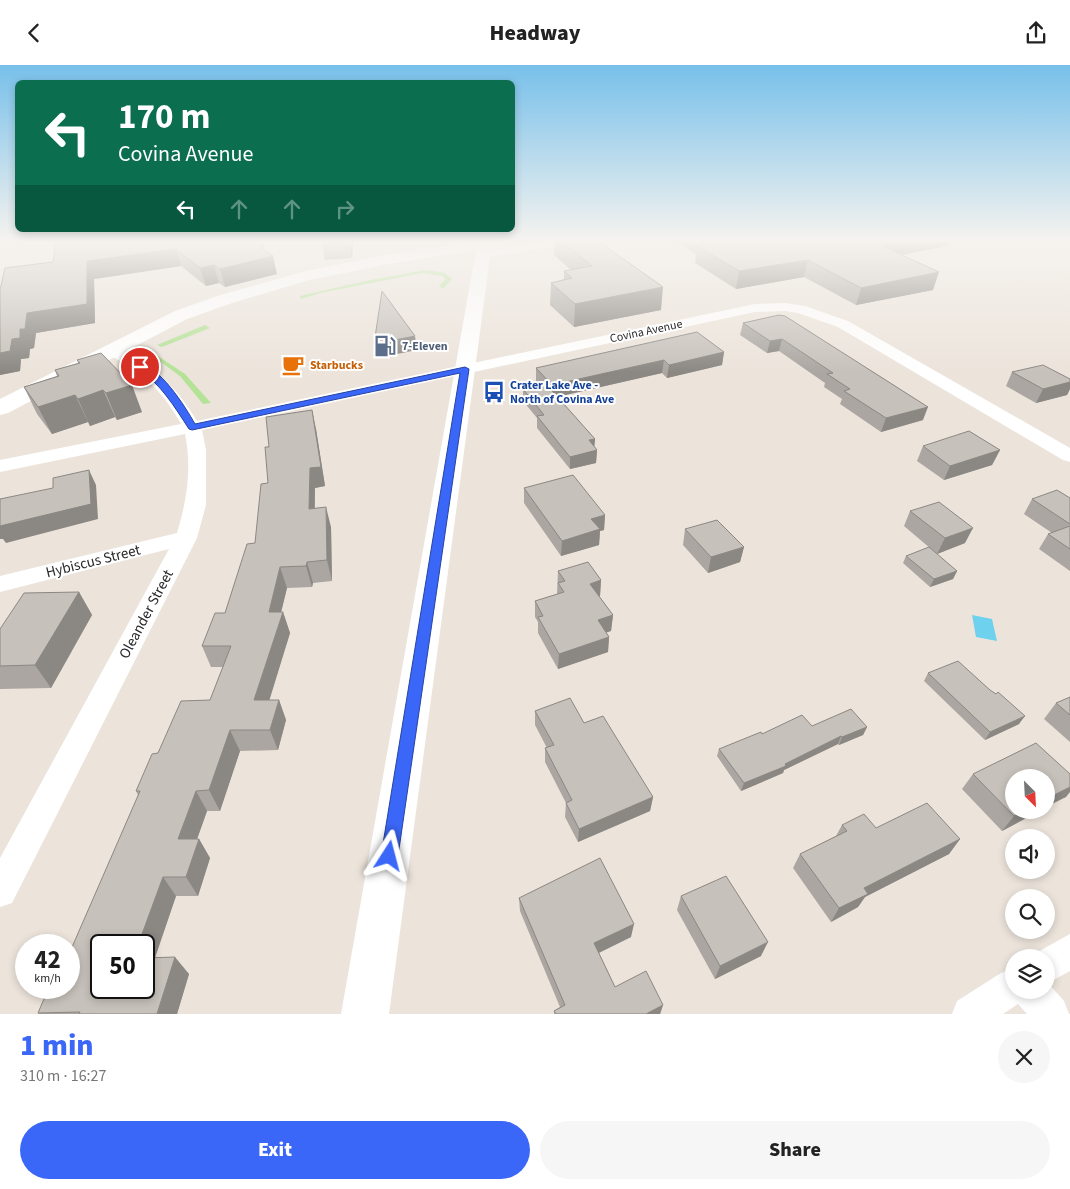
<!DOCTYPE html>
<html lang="en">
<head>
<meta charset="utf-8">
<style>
  body { margin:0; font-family:"Source Sans 3",sans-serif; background:#f6f6f6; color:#222; height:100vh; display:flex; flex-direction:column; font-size:19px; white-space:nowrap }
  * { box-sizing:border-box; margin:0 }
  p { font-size:16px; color:#767676 }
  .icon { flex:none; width:28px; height:28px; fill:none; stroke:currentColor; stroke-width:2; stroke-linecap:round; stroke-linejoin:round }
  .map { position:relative; height:949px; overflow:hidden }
  .panel { display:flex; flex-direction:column; background:#fff; flex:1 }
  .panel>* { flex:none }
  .top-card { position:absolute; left:15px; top:15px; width:500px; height:152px; border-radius:8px; box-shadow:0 2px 8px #0003; background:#0b6e4f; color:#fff; overflow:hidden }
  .needle { width:32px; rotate:156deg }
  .tools { position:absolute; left:1005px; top:704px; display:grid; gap:10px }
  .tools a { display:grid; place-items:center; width:50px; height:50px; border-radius:50%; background:#fff; box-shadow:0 2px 8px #0003; font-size:25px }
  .speed { position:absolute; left:15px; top:869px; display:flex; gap:10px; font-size:25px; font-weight:700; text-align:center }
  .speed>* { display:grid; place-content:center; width:65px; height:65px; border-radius:50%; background:#fff; box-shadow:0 2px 8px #0003; line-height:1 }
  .speed small { font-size:12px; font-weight:400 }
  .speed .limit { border:2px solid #111; border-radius:8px; background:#fff; color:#111 }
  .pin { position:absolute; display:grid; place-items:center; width:42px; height:42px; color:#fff; margin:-21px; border:2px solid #fff; border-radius:50%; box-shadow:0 1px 5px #0007 }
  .me { position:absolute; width:55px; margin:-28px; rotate:9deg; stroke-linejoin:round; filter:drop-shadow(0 0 4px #0008) }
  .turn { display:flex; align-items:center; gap:18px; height:105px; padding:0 20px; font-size:22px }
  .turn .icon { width:65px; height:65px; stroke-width:2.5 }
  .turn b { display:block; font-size:35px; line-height:42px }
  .lanes { display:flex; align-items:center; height:48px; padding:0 20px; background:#0003; justify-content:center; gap:25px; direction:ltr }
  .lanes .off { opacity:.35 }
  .round { display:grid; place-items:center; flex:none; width:52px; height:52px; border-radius:26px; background:#f6f6f6 }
  .head { display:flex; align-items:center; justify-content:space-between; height:85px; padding:0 20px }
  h1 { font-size:30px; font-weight:800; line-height:38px; color:#3b67f9 }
  .cta { display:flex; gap:10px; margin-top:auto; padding:10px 20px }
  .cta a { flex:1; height:58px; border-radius:30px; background:#3b67f9; color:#fff; font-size:20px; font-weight:800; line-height:58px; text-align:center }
  .cta a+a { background:#f6f6f6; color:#222 }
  header { display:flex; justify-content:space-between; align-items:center; height:65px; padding:0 20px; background:#fff; font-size:22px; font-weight:800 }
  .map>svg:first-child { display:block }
  .green { fill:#b4e297 }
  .water { fill:#6ed1ee }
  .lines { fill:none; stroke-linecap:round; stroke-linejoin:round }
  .minor { fill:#fff; fill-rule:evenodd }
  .secondary { fill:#fff; fill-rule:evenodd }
  .wall { fill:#aba6a1 }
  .shaded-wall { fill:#8b8783 }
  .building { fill:#c7c1bb; stroke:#8b8783 }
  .route { fill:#3b67f9; stroke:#2643a2 }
  .labels { text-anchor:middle; stroke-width:4; stroke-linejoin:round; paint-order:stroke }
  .far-street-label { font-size:12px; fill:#292929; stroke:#fff }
  .far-service-label { font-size:12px; font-weight:bold; fill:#4e5e75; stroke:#fff; text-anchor:start }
  .far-food-label { font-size:12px; font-weight:bold; fill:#c56008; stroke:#fff; text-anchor:start }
  .far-transit-label { font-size:12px; font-weight:bold; fill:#164399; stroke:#fff; text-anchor:start }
  .street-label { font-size:15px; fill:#292929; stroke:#fff }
</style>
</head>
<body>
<header><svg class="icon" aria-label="back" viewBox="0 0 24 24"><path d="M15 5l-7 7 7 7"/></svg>Headway<svg class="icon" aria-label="share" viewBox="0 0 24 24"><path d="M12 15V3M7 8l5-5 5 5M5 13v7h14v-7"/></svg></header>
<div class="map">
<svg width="1070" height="949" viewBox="0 0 1070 949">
  <rect width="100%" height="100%" fill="#ece4db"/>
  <!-- green -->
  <g class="green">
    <path d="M426 205 445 208 452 214 443 224 439 221 445 215 443 211 422 208 320 228 301 234 300 231 366 216Z"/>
    <path d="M205 260 210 263 162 282 157 280Z"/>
    <path d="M155 289 185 309 211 338 203 339 180 311 151 290Z"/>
  </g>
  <!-- water -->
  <path class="water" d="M972 550 992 554 997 576 976 572Z"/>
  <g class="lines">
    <!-- minor -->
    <g class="minor">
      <path d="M785 238 805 241 848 256 1070 383V397L1063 395 838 262 798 248 785 246 755 247 202 365 206 385V440L197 473 12 838 0 842V793L169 484 0 527V511L177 468C187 435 192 403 185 369L0 407V395L181 359C160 321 142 310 107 288L104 285 107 282C116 279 123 285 131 290 162 309 178 325 197 356L755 239Z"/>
      <path d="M1070 869V906L1048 918 1064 936 1069 949H1027L1018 939 1003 949H952L957 936 1001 908 1014 903V925H1046V892H1032L1034 889Z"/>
    </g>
    <!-- secondary -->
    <path class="secondary" d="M476 176H508L506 179 492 183 539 176H572L570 179 565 180 490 192 389 949H341L476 185 390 199 309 215 232 238 187 254 8 348 0 350V334L175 246 220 230 306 206 390 189Z"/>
  </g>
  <!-- wall -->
  <g class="wall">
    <path d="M56 176 264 181 265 185 277 209 225 222 219 218 206 221 181 201 94 214 95 258 36 268 34 283 30 284 29 293 21 294 20 306 0 310V225L53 197Z"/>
    <path d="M321 176H353L352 193 325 195Z"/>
    <path d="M393 176H416L393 177Z"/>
    <path d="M555 176H598L661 245 574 262 550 240 551 218 564 214V206L571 205 554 190Z"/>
    <path d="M675 176H949L947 181 902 190 933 225 856 240 804 212 736 224 695 198 696 189Z"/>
    <path d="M779 250 923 355 881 367 840 339 842 334 824 322 825 318 779 286 767 288 740 270 743 258Z"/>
    <path d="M724 287 722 300 667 313 662 308 557 332 595 374 594 382 597 385 596 398 570 404 537 363V353L523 336V324L540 320 536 316V303Z"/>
    <path d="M77 295 142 347 117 355 115 352 90 361 88 357 52 369 37 349 24 322 57 311 55 305 78 298Z"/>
    <path d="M1012 307 1070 314V324L1067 330 1036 338 1006 321Z"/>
    <path d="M316 364 325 421 315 423V443L331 462 332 516 313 518 312 522 287 523 281 547H283L290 568 269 635H279L286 655 278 685 240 686 220 746H207L197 774H199L210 793 198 831H176L155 893 189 909 177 949H39L38 948 69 922 138 730 136 726 158 688 210 635 223 602H211L202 581 225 548 255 478 268 418 269 382Z"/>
    <path d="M923 381 1000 385 992 400 944 415 917 396Z"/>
    <path d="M524 423 605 450 604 465 600 466 599 480 561 491 524 438Z"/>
    <path d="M1070 433V506L1039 484 1048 469 1052 468 1024 449 1032 434Z"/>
    <path d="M910 446 965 478 937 489 904 461Z"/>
    <path d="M685 464 744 482 740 497 708 508 683 480Z"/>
    <path d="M906 491 957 506 953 514 930 522 903 498Z"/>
    <path d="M558 506 601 515 600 531H599L613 550 611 566 606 567 609 572 608 587 558 604 538 568V557L535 552V536L557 529Z"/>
    <path d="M79 527 92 550 51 623 0 624V564Z"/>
    <path d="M928 608 1019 659 985 675 924 616Z"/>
    <path d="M1070 632V677L1044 654 1056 638Z"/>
    <path d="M535 646 584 658 653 732 650 746 578 777 565 752 566 738 545 697V683H547L535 660Z"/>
    <path d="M812 661 867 662 863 670 839 680 838 679 784 705 783 708 741 726 717 691 719 684Z"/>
    <path d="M973 709 1066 732 1014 745H1041L1002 766 962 724Z"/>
    <path d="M842 760 876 763 960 774 949 789 865 832 858 842 831 857 793 803 800 789 836 771Z"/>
    <path d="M681 831 761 891 715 914 677 845Z"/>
    <path d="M519 833 631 872 599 888 615 922 663 940 660 949H554V946L560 942 520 846Z"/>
  </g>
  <!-- shaded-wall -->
  <g class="shaded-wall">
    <path d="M349 176H353L352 193Z"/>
    <path d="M897 176H949L947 181 874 195 878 179Z"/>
    <path d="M176 184 181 201 94 214 95 258 36 268 34 283 30 284 29 293 21 294 20 306 0 310V288L20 264 27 248 87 196Z"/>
    <path d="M273 191 277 209 225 222 220 204Z"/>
    <path d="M808 195 804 212 736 224 739 206Z"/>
    <path d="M214 200 219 218 206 221 200 203Z"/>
    <path d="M939 207 933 225 856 240 861 223Z"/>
    <path d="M663 222 661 245 574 262 575 239Z"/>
    <path d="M415 271 417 285 377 293 374 279Z"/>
    <path d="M782 274 779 286 767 288 770 276Z"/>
    <path d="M724 287 722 300 667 313 669 300Z"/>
    <path d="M664 295 662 308 552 333V320Z"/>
    <path d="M1070 317V324L1067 330 1036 338 1043 324Z"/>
    <path d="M132 320 142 347 117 355 106 328Z"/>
    <path d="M103 325 115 352 90 361 78 334Z"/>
    <path d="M75 330 88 357 52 369 38 342Z"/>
    <path d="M928 342 923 355 881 367 886 353Z"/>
    <path d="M312 345 316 364 325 421 315 423 314 464 309 444Z"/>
    <path d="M595 374 594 386 597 385 596 398 570 404V392L589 375Z"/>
    <path d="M1000 385 992 400 944 415 950 401Z"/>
    <path d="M89 405 96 420 98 454 6 478 3 474H0V461Z"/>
    <path d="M326 442 331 462 332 516 327 495Z"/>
    <path d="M605 450 604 465 600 466 599 480 561 491 562 476 591 454Z"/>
    <path d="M973 463 965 478 937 489 945 473Z"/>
    <path d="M744 482 740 497 708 508 711 492Z"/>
    <path d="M307 497 313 518 312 522 306 501Z"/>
    <path d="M280 502 287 523 276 568 269 547Z"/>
    <path d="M957 506 953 514 930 522 934 514Z"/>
    <path d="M601 515 600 531 589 534 590 519Z"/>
    <path d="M79 527 92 550 51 623 35 600Z"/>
    <path d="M283 547 290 568 263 656 254 635Z"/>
    <path d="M613 550 611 566 596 571 598 555Z"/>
    <path d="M609 572 608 587 558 604 559 589Z"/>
    <path d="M279 635 286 655 278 685 270 665Z"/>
    <path d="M1025 651 1019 659 985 675 990 667Z"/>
    <path d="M867 662 863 670 839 680 842 672Z"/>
    <path d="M230 665 240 686 220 746 209 725Z"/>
    <path d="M841 671 838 679 784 705 783 708 741 726 744 718Z"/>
    <path d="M1070 722V727L1066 732 1046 742V734Z"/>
    <path d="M196 726 207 746 190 794 178 774Z"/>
    <path d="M653 732 650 746 578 777 579 764Z"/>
    <path d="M1025 745H1041L1002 766 1014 751Z"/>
    <path d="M199 774 210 793 198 831 186 812Z"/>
    <path d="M960 774 949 789 865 832 858 842 831 857 839 843 864 823Z"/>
    <path d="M163 812 176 831 149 910 144 905V880H138Z"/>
    <path d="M634 859 631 872 592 891 594 878Z"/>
    <path d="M768 877 761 891 715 914 720 901Z"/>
    <path d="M175 892 189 909 177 949H157Z"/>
    <path d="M663 940 660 949H646Z"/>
  </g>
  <!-- building -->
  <g class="building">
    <path d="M56 176H261L264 181H259L273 191 220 204 214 200 200 203 176 184 87 196V239L27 248 25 264H20V273L12 274 10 286 0 288V225L5 203 53 197Z"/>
    <path d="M562 176H598L663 222 575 239 551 218 572 213 564 206 592 201Z"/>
    <path d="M703 176H897L878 179 939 207 861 223 808 195 739 206 697 181 709 179Z"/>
    <path d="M382 226 415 271 374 279Z"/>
    <path d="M779 250 785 251 928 342 886 353 844 326 850 324 827 309 833 308 782 274 770 276 743 258Z"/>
    <path d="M697 267 724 287 669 300 664 295 552 320 536 303Z"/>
    <path d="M101 288 132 320 106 328 103 325 78 334 75 330 38 342 24 322 59 311 55 305 80 298 77 295Z"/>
    <path d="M1043 300 1070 314V317L1043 324 1012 307Z"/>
    <path d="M546 319 595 374 589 375 597 385 570 392 537 351 544 350 523 324Z"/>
    <path d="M312 345 321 402 310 403 309 444 326 442 327 495 307 497 306 501 280 502 269 547H283L254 635H279L270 665H230L209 725 196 726 178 774H199L186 812H163L138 880H101V922H144V893L175 892 157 949H79L80 947 38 948 49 922H69V889L140 726H136L152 689 158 688 181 636 210 635 231 581H202L215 548H225L247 479 255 478 261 419 268 418 265 382H269L266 352Z"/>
    <path d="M969 366 1000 385 950 401 923 381Z"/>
    <path d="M89 405 91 439 0 461V434L53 423V413Z"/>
    <path d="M573 410 605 450 591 454 600 464 562 476 524 423Z"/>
    <path d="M1057 425 1070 433V459L1032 434Z"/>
    <path d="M939 437 973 463 945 473 910 446Z"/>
    <path d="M717 455 744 482 711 492 685 464Z"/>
    <path d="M1070 461V484L1048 469Z"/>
    <path d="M929 482 957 506 934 514 906 491Z"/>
    <path d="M588 497 601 515 590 519 613 550 598 555 609 572 559 589 538 552 543 551 535 536 564 527 558 518 565 516 558 506Z"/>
    <path d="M79 527 35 600 0 601V564L24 528Z"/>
    <path d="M958 596 990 625 996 629 998 627 1025 651 990 667 928 608Z"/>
    <path d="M1070 632V650L1056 638Z"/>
    <path d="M570 633 584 658 603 651 653 732 579 764 566 738 572 735 545 683 554 680 535 646Z"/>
    <path d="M851 644 867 662 842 672 841 671 785 699 786 701 744 718 719 684 761 667 762 669 802 650 812 661Z"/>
    <path d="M1036 678 1070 709V722L1046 734V712H1014V745H1025L1014 751 973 709Z"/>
    <path d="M927 738 960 774 864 823 868 829 839 843 800 789 847 766 842 760 864 749 876 763Z"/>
    <path d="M600 793 634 859 594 878 615 922 646 906 663 940 646 949H556L554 946 565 940 519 833Z"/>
    <path d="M726 811 768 877 720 901 681 831Z"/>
  </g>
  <!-- sky -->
  <linearGradient id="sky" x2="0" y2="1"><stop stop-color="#77c0ea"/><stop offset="0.57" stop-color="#f6f3ef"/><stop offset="1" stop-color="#f6f3ef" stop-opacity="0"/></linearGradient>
  <rect width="1070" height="308" fill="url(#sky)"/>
  <!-- route -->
  <path class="route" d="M137 300C158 297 186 343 195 359L465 302 469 304 398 791 395 797 389 800 383 797 381 791 460 308 192 365 189 364C174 341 161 319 137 303Z"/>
  <!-- icons -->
  <defs>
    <g id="fuel-bare" transform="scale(1.725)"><path d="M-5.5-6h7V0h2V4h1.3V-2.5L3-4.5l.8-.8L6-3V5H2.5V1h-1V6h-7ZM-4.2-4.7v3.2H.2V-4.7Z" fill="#5c6f8a" stroke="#fff" stroke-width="2.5" paint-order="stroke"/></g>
    <g id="cafe-bare" transform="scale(1.725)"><path d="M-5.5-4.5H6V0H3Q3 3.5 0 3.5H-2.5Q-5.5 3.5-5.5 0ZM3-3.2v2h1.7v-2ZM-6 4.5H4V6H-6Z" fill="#e8710a" stroke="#fff" stroke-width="2.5" paint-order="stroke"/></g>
    <g id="bus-bare" transform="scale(1.725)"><path d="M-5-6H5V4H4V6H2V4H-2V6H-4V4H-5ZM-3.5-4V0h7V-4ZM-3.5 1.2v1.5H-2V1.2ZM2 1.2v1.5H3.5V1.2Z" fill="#1a4fb4" stroke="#fff" stroke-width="2.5" paint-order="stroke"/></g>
  </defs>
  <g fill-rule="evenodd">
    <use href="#fuel-bare" x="385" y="281"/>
    <use href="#cafe-bare" x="293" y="300"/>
    <use href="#bus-bare" x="494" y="327"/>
  </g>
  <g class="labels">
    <!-- far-street labels -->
    <g class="far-street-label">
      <text transform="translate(646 266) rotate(-12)" y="4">Covina Avenue</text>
    </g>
    <!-- far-service labels -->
    <g class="far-service-label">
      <text x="402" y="285">7-Eleven</text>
    </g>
    <!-- far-food labels -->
    <g class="far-food-label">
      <text x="310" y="304">Starbucks</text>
    </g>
    <!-- far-transit labels -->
    <g class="far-transit-label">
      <text x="510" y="324">Crater Lake Ave -<tspan x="510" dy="14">North of Covina Ave</tspan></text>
    </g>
    <!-- street labels -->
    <g class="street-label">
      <text transform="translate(93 496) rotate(-14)" y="5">Hybiscus Street</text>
      <text transform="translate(146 549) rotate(-62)" y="5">Oleander Street</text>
    </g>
  </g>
</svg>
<div class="tools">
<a><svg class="needle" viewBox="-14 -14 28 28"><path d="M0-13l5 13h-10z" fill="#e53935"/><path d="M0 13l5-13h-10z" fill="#767676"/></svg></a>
<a><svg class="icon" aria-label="sound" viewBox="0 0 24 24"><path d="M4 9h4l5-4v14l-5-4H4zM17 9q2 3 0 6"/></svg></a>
<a><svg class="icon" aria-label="search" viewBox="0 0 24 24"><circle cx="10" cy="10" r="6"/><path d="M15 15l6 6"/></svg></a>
<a><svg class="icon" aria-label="layers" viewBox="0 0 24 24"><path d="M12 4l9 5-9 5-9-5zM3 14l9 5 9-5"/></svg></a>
</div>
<div class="speed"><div>42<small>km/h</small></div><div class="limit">50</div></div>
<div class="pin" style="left:140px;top:302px;background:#d93025"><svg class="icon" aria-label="arrive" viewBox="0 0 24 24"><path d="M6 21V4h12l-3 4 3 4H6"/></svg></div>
<svg class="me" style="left:389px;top:791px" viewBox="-20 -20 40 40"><path d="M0-17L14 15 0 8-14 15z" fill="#3b67f9" stroke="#fff" stroke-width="4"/></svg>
<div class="top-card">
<div class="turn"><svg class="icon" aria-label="left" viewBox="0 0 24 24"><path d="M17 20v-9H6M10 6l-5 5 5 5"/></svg><div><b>170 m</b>Covina Avenue</div></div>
<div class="lanes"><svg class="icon" aria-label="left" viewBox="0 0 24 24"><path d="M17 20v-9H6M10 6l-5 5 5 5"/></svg><svg class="icon off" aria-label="ahead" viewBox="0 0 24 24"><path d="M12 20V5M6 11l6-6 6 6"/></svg><svg class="icon off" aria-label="ahead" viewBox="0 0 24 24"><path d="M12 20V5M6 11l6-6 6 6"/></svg><svg class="icon off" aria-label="right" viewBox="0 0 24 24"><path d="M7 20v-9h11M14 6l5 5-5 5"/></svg></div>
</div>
</div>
<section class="panel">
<div class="head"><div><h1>1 min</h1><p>310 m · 16:27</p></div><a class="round"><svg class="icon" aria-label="close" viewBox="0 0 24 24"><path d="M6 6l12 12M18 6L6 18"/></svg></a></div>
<div class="cta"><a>Exit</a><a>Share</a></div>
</section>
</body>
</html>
